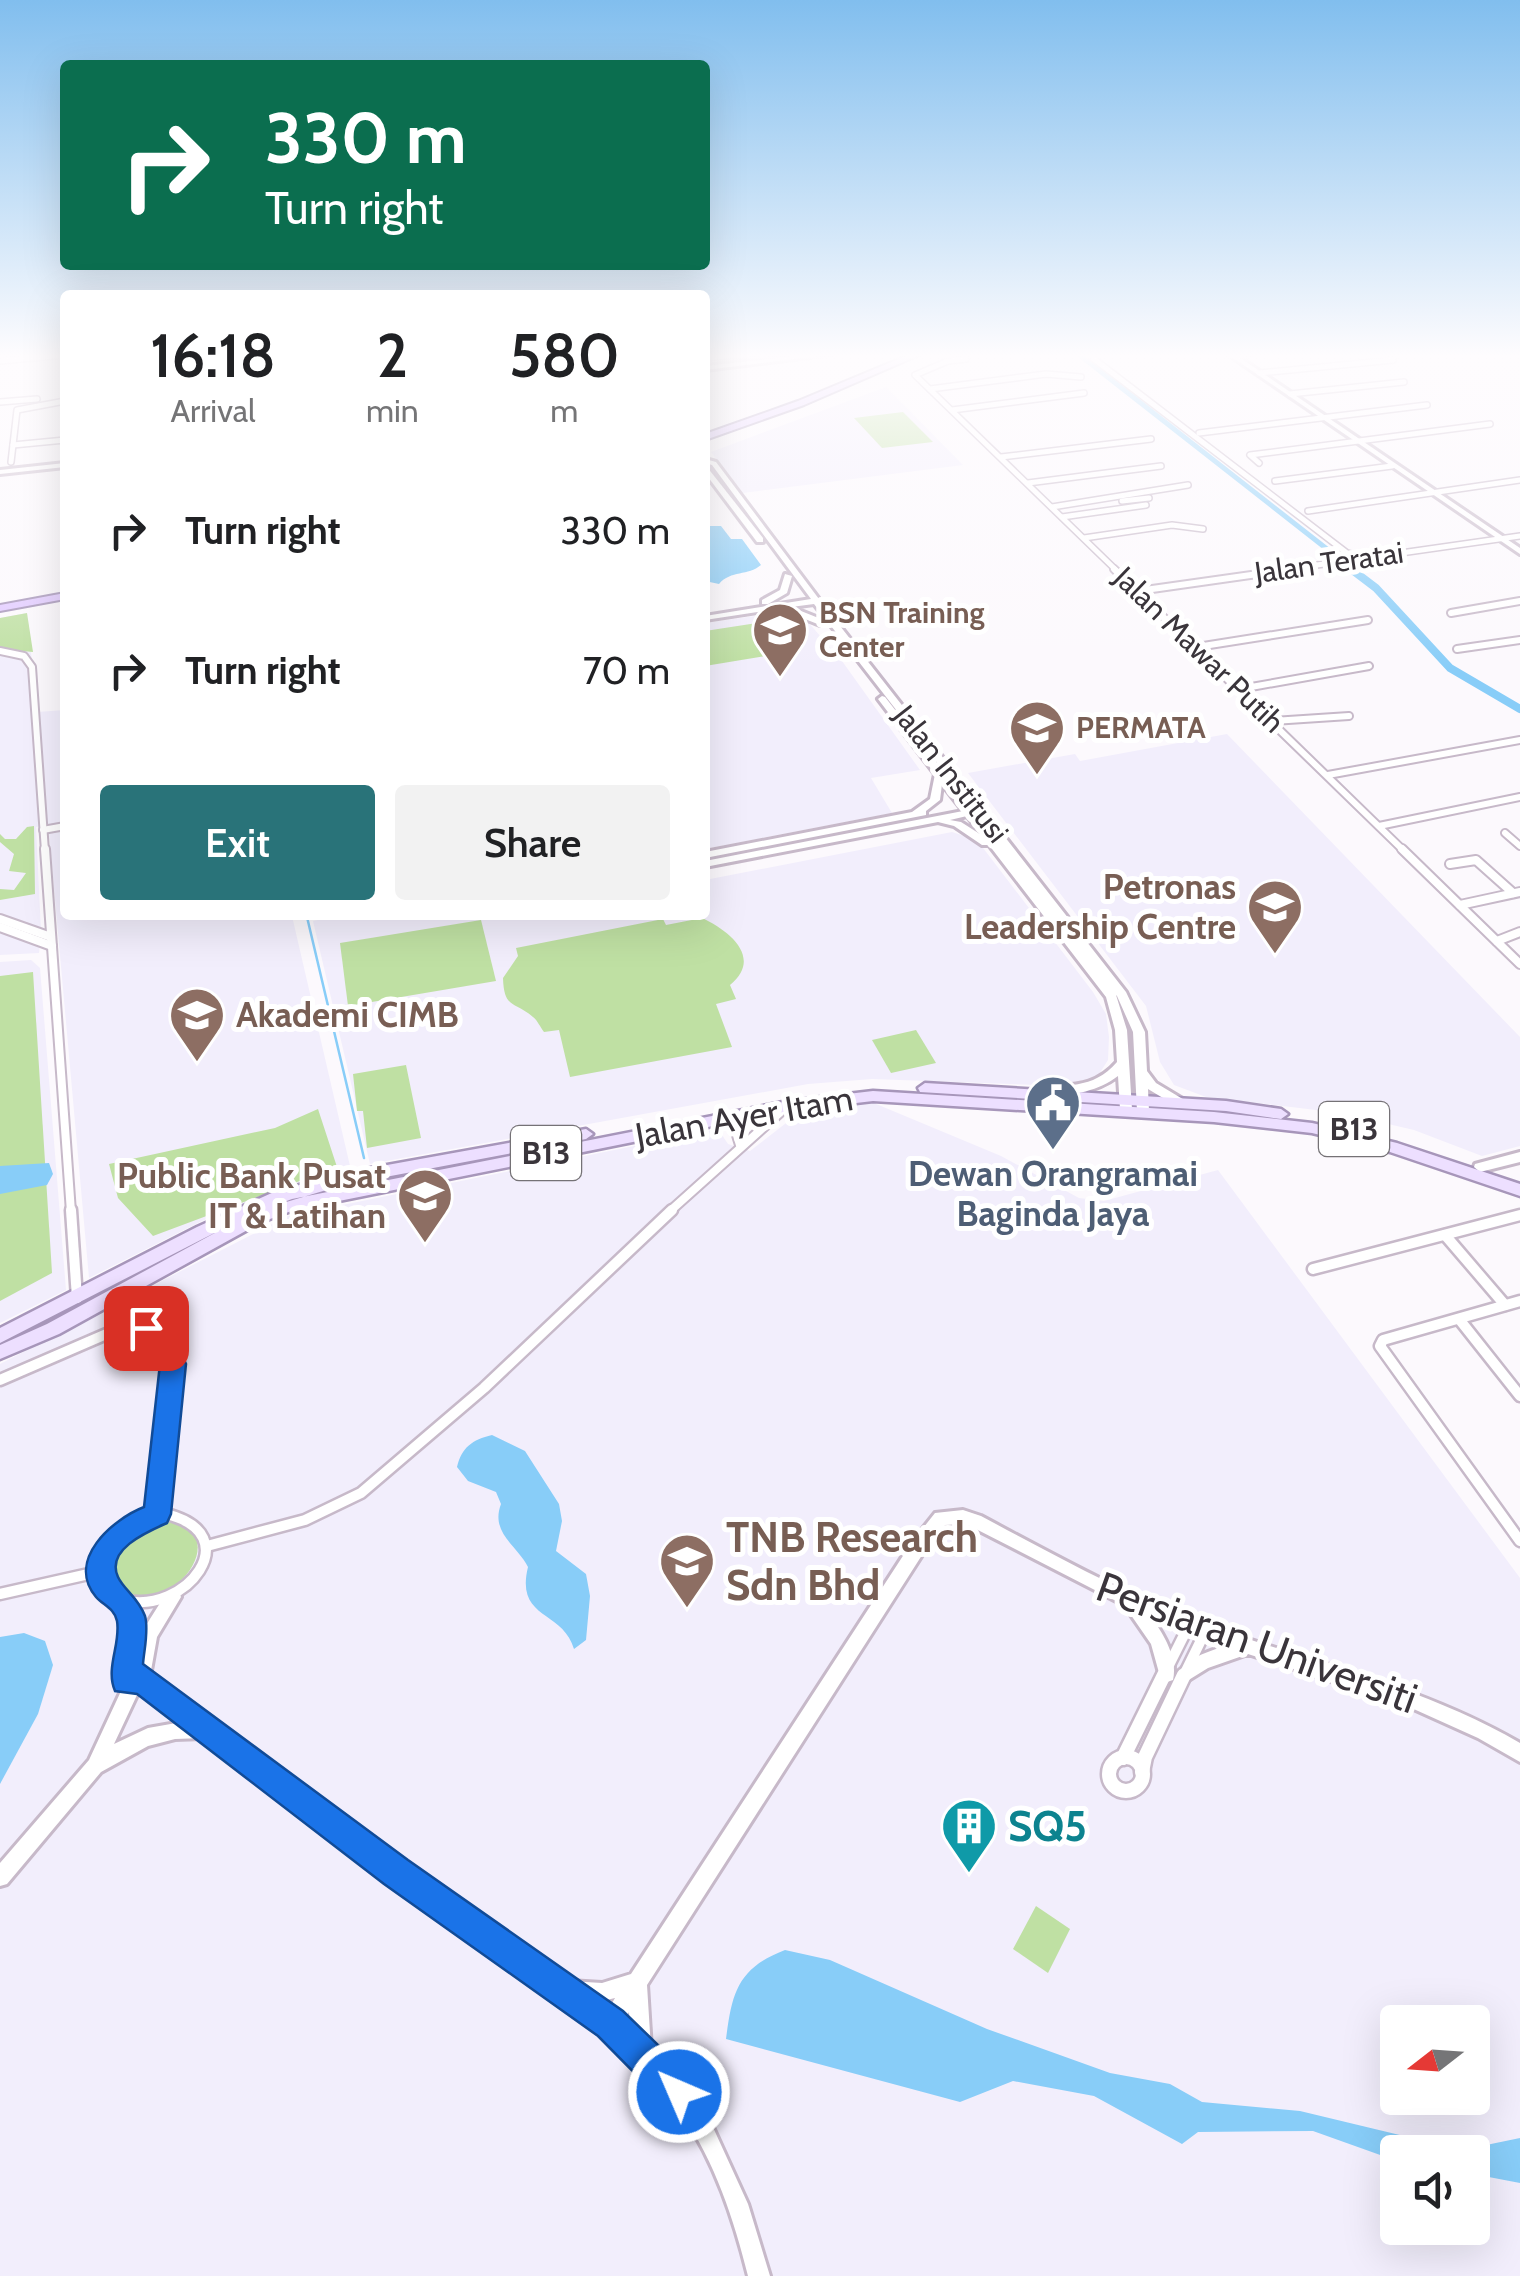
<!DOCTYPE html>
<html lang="en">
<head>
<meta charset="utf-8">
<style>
  body { margin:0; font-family:Cabin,sans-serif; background:#f2f2f2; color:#202124; height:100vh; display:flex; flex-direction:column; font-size:38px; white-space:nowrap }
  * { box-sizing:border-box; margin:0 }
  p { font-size:32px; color:#757577 }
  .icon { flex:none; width:55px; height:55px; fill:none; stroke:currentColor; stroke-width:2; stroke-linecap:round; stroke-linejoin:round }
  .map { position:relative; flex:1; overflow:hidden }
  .sheet { position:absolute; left:60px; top:290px; width:650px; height:630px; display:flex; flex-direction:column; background:#fff; border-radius:10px; box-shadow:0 10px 40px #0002 }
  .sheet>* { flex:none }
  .top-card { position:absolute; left:60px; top:60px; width:650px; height:210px; border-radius:10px; box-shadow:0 10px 40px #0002; background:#0b6e4f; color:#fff; overflow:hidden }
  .needle { width:65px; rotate:253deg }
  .fabs { position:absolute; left:1380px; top:2005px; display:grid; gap:20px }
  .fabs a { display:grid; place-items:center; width:110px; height:110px; border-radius:10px; background:#fff; box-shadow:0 10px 40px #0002; font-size:50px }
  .pin { position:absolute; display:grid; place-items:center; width:85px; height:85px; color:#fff; margin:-42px; border-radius:20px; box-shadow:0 5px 15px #0006 }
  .me { position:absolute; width:110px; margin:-55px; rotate:315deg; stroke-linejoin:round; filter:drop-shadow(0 0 8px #0008) }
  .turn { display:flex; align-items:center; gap:35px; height:210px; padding:0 40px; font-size:45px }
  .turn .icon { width:130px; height:130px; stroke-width:2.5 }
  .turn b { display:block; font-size:70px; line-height:85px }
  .eta { display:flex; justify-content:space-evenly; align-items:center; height:170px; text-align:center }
  .eta b { font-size:60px; font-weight:600; line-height:70px }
  .primary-button { display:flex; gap:20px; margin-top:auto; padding:20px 40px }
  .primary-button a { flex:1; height:115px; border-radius:10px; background:#297379; color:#fff; font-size:40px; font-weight:600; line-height:115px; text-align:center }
  .primary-button a+a { background:#f2f2f2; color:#202124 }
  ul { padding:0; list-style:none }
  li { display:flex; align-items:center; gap:30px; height:140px; padding:0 40px }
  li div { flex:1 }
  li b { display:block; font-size:38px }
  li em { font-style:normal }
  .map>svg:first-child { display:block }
  .education { fill:#f2eefc; fill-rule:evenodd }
  .green { fill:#bfe0a3 }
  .water { fill:#88cdf8 }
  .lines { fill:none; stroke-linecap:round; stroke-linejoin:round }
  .stream { stroke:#88cdf8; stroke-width:2.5 }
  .canal-far1 { stroke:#88cdf8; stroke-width:5 }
  .canal { stroke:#88cdf8; stroke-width:8 }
  .street-far4-casing { stroke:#c7b9c9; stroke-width:8 }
  .street-far3-casing { stroke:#c7b9c9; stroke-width:10 }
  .street-far2-casing { stroke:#c7b9c9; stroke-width:12 }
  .street-far1-casing { stroke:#c7b9c9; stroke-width:15 }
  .street-casing { stroke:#c7b9c9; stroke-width:19 }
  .secondary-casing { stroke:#c7b9c9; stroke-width:6 }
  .primary-casing { stroke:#a796ba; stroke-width:5 }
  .highway-casing { stroke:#a796ba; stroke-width:4 }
  .street-far4 { stroke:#fff; stroke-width:5 }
  .street-far3 { stroke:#fff; stroke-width:6 }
  .street-far2 { stroke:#fff; stroke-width:8 }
  .street-far1 { stroke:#fff; stroke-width:10 }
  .street { stroke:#fff; stroke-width:14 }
  .secondary { fill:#fff; fill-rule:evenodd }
  .primary { fill:#eddfff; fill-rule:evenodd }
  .highway { fill:#e1caff; fill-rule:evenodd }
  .route { fill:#1a73e8; stroke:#114b97; stroke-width:2.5 }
  .labels { text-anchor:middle; stroke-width:10; stroke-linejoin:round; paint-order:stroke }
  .far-street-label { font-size:30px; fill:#3a353b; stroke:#fff }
  .far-education-label { font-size:30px; font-weight:bold; fill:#785e54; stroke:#fff; text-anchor:start }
  .shield { fill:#fff; stroke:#757276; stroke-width:2.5 }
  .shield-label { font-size:32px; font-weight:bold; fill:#3a353b }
  .education-label { font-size:35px; font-weight:bold; fill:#785e54; stroke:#fff; text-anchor:end }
  .street-label { font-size:35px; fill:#3a353b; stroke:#fff }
  .service-label { font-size:35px; font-weight:bold; fill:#4e5e75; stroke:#fff }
  .near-education-label { font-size:42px; font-weight:bold; fill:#785e54; stroke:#fff; text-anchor:start }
  .near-street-label { font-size:42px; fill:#3a353b; stroke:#fff }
  .near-culture-label { font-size:42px; font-weight:bold; fill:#0d838f; stroke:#fff; text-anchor:start }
</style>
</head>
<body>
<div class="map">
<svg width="1520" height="2276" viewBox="0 0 1520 2276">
  <rect width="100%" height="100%" fill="#fcf9fd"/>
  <!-- education -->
  <g class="education">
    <path d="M886 387 963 465 743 493 711 452Z"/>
    <path d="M27 613 37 712 65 710V824L47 827 45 816V825L36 827 41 932 39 953 0 955V618Z"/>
    <path d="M770 614 792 615 808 622 842 661 920 770 871 778 892 813 705 849V623Z"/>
    <path d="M1227 734 1520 1037V1146L1482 1156 1414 1130 1341 1113 1206 1097 1174 1085 1160 1062 1146 1006 968 773 1075 754 1080 761Z"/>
    <path d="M65 831V915L292 916 350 1166 202 1221 89 1278 49 833Z"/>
    <path d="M952 832 977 840 1093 992 1106 1014 1109 1037 1108 1060 1096 1079 1066 1086 872 1079 808 1084 370 1164 313 921 342 915H705V880Z"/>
    <path d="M31 960 40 968 66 1290 0 1323V962Z"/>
    <path d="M869 1101 1001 1156 1079 1198 1104 1201 1218 1170 1520 1578V2276H0V1364L288 1216 718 1129 728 1144 750 1151 799 1113ZM1398 2022H1472V2098H1398ZM1398 2152H1472V2228H1398Z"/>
  </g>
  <!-- green -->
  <g class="green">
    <path d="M903 412 933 442 882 448 854 418Z"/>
    <path d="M27 613 33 652 0 649V618Z"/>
    <path d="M757 623 778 654 705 666V631Z"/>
    <path d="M34 826 35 894 0 900V889L14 890 26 873 9 871 14 854 0 842V834L5 839H16L27 827Z"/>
    <path d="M702 918C730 931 763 958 730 985L736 999 716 1004 732 1047 570 1077 559 1030 544 1032C540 1027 538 1021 533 1017 514 1001 504 1009 503 978L518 956 516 948 663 919 666 925Z"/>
    <path d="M481 920 496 981 348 1006 340 943Z"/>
    <path d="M33 972 52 1273 0 1301V976Z"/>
    <path d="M916 1030 936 1063 891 1073 872 1040Z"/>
    <path d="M406 1065 421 1138 367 1148 363 1111H357L353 1074Z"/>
    <path d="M318 1109 337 1167 153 1236 118 1198 109 1164 275 1128Z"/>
    <path d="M165 1520C253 1534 139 1649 108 1575 110 1543 135 1524 165 1520Z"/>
    <path d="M1036 1906 1070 1929 1048 1973 1013 1949Z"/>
  </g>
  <!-- water -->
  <g class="water">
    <path d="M705 526H721L731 539H742L761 565C748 576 731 570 719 584L705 581Z"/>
    <path d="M49 1163 53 1174 47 1185 0 1194V1166Z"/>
    <path d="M492 1435 525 1451 559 1504 562 1521 556 1551 586 1574 590 1596 586 1640 574 1649C563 1610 515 1620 528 1567 517 1545 490 1533 501 1504L496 1492 468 1481 457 1467C462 1447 472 1440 492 1435Z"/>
    <path d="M24 1633 45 1641 53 1665 38 1714 0 1784V1637Z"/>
    <path d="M785 1950 830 1960 987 2029 1110 2073 1170 2084 1202 2102 1300 2111 1462 2150 1520 2138V2183L1473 2174 1472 2152H1398L1397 2161 1313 2131 1198 2132 1182 2144 1094 2096 1013 2081 960 2102 726 2039C732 1992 738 1968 785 1950Z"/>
  </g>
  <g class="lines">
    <!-- stream -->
    <path class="stream" d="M307 917 364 1158"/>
    <!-- canal-far1 -->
    <path class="canal-far1" d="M1077 353 1355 571"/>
    <!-- canal -->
    <path class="canal" d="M1351 569 1376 588 1450 668 1520 709"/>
    <!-- street-far4 casing -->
    <g class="street-far4-casing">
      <g id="street-far4">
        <path d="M1092 353 1094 359 1347 553 1359 556"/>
        <path d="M1231 355 1252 353"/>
        <path d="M705 358 757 353"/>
        <path d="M966 359 948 361 915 375 1117 571"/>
        <path d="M0 361 65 355"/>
        <path d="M1259 373 1393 360"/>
        <path d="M930 389 1046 374 1081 377"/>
        <path d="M1290 394 1404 382"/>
        <path d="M0 402 37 399"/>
        <path d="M952 410 1084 393"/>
        <path d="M1199 433 1427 405"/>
        <path d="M13 445 65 440"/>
        <path d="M1001 457 1151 439"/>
        <path d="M11 462 17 410 65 401"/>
        <path d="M1259 463 1250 455 1490 424"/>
        <path d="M1275 481 1392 466"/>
        <path d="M1028 483 1161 466"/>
        <path d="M1122 501 1149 498"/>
        <path d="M1052 507 1188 485"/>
        <path d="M1308 511 1520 480"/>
        <path d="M1062 517 1146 505"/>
        <path d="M1084 538 1172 525 1203 529"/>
        <path d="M1275 571 1520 536"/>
      </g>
    </g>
    <!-- street-far3 casing -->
    <g class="street-far3-casing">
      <g id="street-far3">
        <path d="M1114 569 1404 851"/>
        <path d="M1138 591 1293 569"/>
        <path d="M1451 613 1520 601"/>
        <path d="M1197 647 1368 620"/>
        <path d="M1457 649 1520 640"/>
        <path d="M0 651 24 656 32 667 45 851"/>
        <path d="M1240 689 1369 666"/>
        <path d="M1273 721 1349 716"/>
        <path d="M1328 775 1520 740"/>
        <path d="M1379 826 1520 797"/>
        <path d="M43 830 65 826"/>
        <path d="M1505 833 1520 846"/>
      </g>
    </g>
    <!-- street-far2 casing -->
    <g class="street-far2-casing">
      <g id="street-far2">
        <path d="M45 849 71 1212"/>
        <path d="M1402 849 1520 964"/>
        <path d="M1450 864 1476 860 1513 893"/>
        <path d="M1460 905 1520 892"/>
        <path d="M0 919 51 937"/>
        <path d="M0 927 52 946"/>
        <path d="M1497 941 1520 932"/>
        <path d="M723 1119 736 1132 740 1145"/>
        <path d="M669 1212 785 1108"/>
      </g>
    </g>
    <!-- street-far1 casing -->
    <g class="street-far1-casing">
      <g id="street-far1">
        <path d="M71 1210 77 1298"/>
        <path d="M1445 1235 1505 1305"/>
        <path d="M1313 1269 1520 1215"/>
        <path d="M1520 1301 1383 1340 1380 1346 1520 1541"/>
        <path d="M1459 1319 1520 1396"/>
        <path d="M0 1380 118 1329 146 1327 161 1335 173 1364 157 1514"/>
        <path d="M166 1514C249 1534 186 1616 123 1600 113 1597 107 1589 104 1579 93 1543 138 1520 166 1514Z"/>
        <path d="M207 1546 305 1520 361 1493 484 1388 672 1210"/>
        <path d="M0 1594 102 1571"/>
        <path d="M1163 1677 1189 1625"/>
        <path d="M1183 1677 1205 1632"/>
      </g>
    </g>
    <!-- street casing -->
    <g class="street-casing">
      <g id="street">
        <circle cx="1126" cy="1774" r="17"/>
        <path d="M1123 1758 1164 1675"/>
        <path d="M1142 1772 1145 1757 1184 1675"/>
      </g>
    </g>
    <!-- secondary casing -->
    <g class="secondary-casing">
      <g id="secondary">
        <path d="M824 353H841L705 370V366Z"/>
        <path d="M1226 353H1233L1520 548V554Z"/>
        <path d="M705 459 716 462 819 599 1126 992 1145 1032 1147 1071 1156 1083 1186 1101 1188 1104 1186 1107H1178L1148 1089 1149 1111 1147 1114H1139L1137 1111 1133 1032 1117 996 1116 995 1127 1030 1132 1109 1130 1112 1126 1113 1120 1109 1118 1076C1095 1094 1060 1098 1032 1095L1030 1092 1032 1089C1066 1083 1092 1091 1117 1062L1115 1030 1106 997 989 845H982L954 826 938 822 705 867V861L963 811 942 784 940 800 926 811V815L705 858V852L912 812 930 799 935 774 878 699 882 696 885 697 973 809 814 604 791 607 826 621V625H820L785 611 784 608 705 620V616L811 599 712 465 705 463ZM967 816 983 836 961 822 950 820Z"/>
        <path d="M65 463V467L0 474V470Z"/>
        <path d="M705 466 707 467 763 538V542H757L705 473Z"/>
        <path d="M785 574 792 576 787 593 768 604H762V600L780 590Z"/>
        <path d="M1520 1152V1162L1480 1172 1474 1167 1475 1164Z"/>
        <path d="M963 1510 981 1516C1054 1555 1128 1596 1207 1625 1313 1663 1422 1686 1520 1743V1762L1478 1738 1407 1706 1248 1654 1208 1668 1187 1681 1181 1679 1179 1673C1188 1657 1208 1652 1225 1646L1152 1618C1164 1635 1178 1658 1173 1680L1167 1682 1161 1680 1151 1644 1124 1605 970 1526 963 1524 945 1525 924 1552 647 1985 651 2049 684 2083 711 2123 748 2204 770 2276H748C734 2220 715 2162 682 2114 627 2033 522 1972 442 1916 361 1859 281 1799 203 1738L175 1739 148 1746 101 1772 7 1884 0 1886V1863L89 1760 122 1689 118 1680 124 1621 116 1602 118 1597 124 1595 130 1597 140 1621 137 1656 143 1630 167 1592 173 1590 179 1592 181 1597 157 1637 150 1676 365 1838 569 1981 602 1983 631 1974 912 1542 935 1513ZM142 1690 182 1722 148 1728 114 1744 137 1695ZM615 1998 608 2010 598 2002ZM629 2012 630 2029 623 2023Z"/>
      </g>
    </g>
    <!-- primary casing -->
    <g class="primary-casing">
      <g id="primary">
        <path d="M925 1083 1226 1101 1281 1109 1288 1114 1281 1119 1226 1111 920 1092 918 1088Z"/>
        <path d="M873 1091 1214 1112 1312 1123 1397 1143 1520 1184V1196L1390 1152 1312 1133 1214 1122 873 1101 788 1111 294 1210 262 1222 59 1334 0 1359V1345L47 1324 224 1228 0 1343V1328L197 1227 274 1192 343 1173 586 1129 593 1134 586 1139 343 1185 273 1206 292 1199 788 1101Z"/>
      </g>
    </g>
    <!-- highway casing -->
    <g class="highway-casing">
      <g id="highway">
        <path d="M913 353H924L804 405 705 440V434L798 401Z"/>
        <path d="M65 593V599L0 611V605Z"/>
      </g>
    </g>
    <!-- street-far4 -->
    <use href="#street-far4" class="street-far4"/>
    <!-- street-far3 -->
    <use href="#street-far3" class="street-far3"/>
    <!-- street-far2 -->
    <use href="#street-far2" class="street-far2"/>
    <!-- street-far1 -->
    <use href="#street-far1" class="street-far1"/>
    <!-- street -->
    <use href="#street" class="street"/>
    <!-- secondary -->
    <use href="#secondary" class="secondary"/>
    <!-- primary -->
    <use href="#primary" class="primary"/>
    <!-- highway -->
    <use href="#highway" class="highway"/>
  </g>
  <!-- sky -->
  <linearGradient id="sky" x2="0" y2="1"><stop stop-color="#81beee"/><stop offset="0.53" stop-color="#fefcfe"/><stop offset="1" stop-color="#fefcfe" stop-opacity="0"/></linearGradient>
  <rect width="1520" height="671" fill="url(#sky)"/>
  <!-- route -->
  <path class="route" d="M146 1317 170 1328 186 1364 171 1514 167 1523C149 1531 105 1549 118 1577 124 1590 138 1597 145 1616 149 1630 144 1650 143 1664L408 1860 623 2011 692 2078 697 2092 692 2105 679 2110 666 2105 598 2036 384 1884 137 1694 115 1691C105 1668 121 1644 117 1621 115 1609 103 1605 96 1597 65 1560 113 1519 144 1507L160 1364C150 1341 140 1342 133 1328L136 1320Z"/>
  <!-- icons -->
  <defs>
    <g id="university-pin" transform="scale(2.875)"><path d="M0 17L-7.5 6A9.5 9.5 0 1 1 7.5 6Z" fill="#8d6e63" stroke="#fff"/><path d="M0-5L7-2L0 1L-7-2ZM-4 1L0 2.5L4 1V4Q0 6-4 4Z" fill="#fff"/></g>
    <g id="school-pin" transform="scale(2.875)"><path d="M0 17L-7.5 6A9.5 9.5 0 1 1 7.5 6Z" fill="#8d6e63" stroke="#fff"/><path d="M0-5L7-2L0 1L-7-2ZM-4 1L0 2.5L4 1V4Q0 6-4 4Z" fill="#fff"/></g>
    <g id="civic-pin" transform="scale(2.875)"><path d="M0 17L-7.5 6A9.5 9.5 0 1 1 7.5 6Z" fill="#5c6f8a" stroke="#fff"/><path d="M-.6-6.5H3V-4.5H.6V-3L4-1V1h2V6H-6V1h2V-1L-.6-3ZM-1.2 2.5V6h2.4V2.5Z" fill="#fff"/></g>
    <g id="building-pin" transform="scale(2.875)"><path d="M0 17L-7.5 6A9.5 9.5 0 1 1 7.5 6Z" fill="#0f9aa8" stroke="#fff"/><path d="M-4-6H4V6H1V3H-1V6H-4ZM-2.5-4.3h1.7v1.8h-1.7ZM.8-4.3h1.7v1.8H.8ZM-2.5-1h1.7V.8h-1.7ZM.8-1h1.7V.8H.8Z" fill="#fff"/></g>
  </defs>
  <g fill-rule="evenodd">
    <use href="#university-pin" x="780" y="630"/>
    <use href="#school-pin" x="1037" y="728"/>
    <use href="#university-pin" x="1275" y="907"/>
    <use href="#university-pin" x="197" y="1015"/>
    <use href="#civic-pin" x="1053" y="1103"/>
    <use href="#university-pin" x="425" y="1196"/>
    <use href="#university-pin" x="687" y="1561"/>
    <use href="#building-pin" x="969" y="1826"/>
  </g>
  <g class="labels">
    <!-- far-street labels -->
    <g class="far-street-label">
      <text transform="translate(1329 563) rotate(-8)" y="10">Jalan Teratai</text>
      <text transform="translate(1199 650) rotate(44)" y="10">Jalan Mawar Putih</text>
      <text transform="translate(951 774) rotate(52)" y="10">Jalan Institusi</text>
    </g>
    <!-- far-education labels -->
    <g class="far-education-label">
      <text x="819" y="623">BSN Training<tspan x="819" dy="34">Center</tspan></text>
      <text x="1076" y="738">PERMATA</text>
    </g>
    <!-- shield labels -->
    <g class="shield">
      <rect x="1319" y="1102" width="70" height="54" rx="8"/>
      <rect x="511" y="1126" width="70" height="54" rx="8"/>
    </g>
    <g class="shield-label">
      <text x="1354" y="1140">B13</text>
      <text x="546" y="1164">B13</text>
    </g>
    <!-- education labels -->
    <g class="education-label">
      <text x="1236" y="899">Petronas<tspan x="1236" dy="40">Leadership Centre</tspan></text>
      <text x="236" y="1027" text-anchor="start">Akademi CIMB</text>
      <text x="386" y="1188">Public Bank Pusat<tspan x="386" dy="40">IT &amp; Latihan</tspan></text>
    </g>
    <!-- street labels -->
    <g class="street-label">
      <text transform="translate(744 1117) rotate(-10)" y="12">Jalan Ayer Itam</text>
    </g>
    <!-- service labels -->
    <g class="service-label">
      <text x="1053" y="1186">Dewan Orangramai<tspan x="1053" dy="40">Baginda Jaya</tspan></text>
    </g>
    <!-- near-education labels -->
    <g class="near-education-label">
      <text x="726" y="1552">TNB Research<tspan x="726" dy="48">Sdn Bhd</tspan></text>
    </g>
    <!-- near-street labels -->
    <g class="near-street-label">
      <text transform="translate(1257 1642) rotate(20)" y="15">Persiaran Universiti</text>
    </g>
    <!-- near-culture labels -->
    <g class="near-culture-label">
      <text x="1008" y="1841">SQ5</text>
    </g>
  </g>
</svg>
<div class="fabs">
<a><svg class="needle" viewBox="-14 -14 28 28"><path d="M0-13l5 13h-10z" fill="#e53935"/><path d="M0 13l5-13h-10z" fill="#757577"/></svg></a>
<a><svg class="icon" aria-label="sound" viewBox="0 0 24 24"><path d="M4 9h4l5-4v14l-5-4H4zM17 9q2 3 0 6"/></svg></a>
</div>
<div class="pin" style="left:146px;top:1328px;background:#d93025"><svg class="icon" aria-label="arrive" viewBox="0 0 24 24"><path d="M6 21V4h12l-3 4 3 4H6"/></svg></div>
<svg class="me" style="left:679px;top:2092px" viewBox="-20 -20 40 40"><circle r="17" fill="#1a73e8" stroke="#fff" stroke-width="3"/><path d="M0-11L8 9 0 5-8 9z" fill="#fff"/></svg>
<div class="top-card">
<div class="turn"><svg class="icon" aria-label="right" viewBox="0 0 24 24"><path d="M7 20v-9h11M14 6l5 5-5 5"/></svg><div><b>330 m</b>Turn right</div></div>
</div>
<section class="sheet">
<div class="eta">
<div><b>16:18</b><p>Arrival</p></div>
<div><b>2</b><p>min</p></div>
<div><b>580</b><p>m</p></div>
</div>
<ul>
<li><svg class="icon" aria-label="right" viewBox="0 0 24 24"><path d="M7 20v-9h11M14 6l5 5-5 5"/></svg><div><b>Turn right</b></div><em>330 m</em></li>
<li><svg class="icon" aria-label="right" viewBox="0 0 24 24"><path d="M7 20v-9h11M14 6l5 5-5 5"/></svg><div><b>Turn right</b></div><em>70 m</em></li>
</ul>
<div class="primary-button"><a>Exit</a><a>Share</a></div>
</section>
</div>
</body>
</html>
